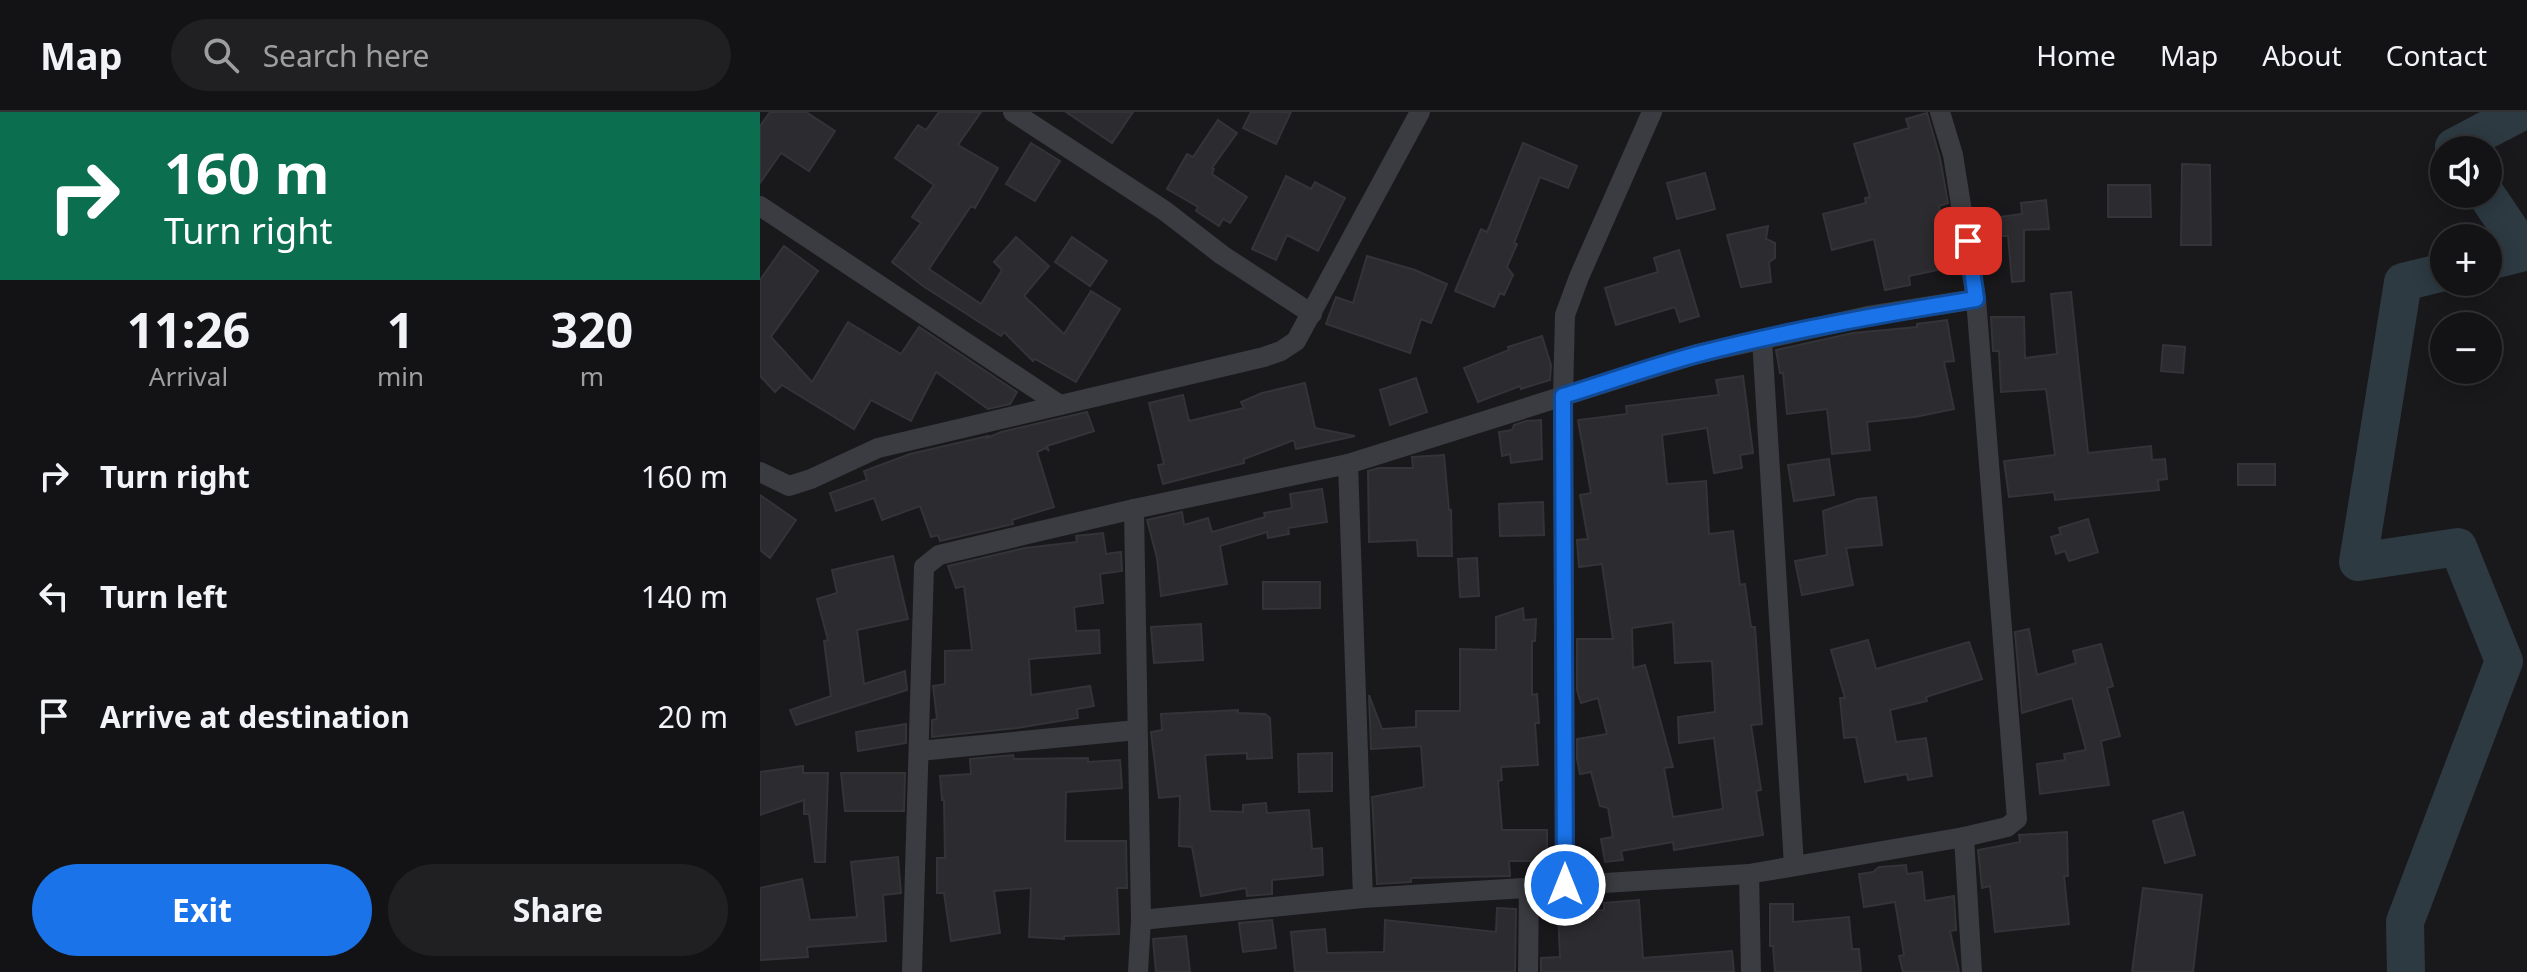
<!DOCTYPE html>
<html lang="en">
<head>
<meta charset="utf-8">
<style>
  body { margin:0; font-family:"Noto Sans",sans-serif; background:#202022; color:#f1f3f6; height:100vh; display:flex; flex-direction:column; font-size:30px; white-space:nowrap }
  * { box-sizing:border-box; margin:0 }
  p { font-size:26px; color:#9d9ea0 }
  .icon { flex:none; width:44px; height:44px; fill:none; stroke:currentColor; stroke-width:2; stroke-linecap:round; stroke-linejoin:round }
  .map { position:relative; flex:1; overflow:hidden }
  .drawer { display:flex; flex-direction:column; background:#131315; width:760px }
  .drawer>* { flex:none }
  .hud { background:#0b6e4f; color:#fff; overflow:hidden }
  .controls { position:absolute; left:1670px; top:24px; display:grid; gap:16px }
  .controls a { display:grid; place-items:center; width:72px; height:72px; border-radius:50%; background:#131315; box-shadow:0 4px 20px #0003,0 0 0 2px #323234; font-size:40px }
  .pin { position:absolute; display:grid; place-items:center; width:68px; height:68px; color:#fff; margin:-34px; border-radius:16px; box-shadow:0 4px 12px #0006 }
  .me { position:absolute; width:88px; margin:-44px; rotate:0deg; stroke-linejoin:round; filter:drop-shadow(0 0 6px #0008) }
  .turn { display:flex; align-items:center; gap:28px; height:168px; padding:0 32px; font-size:36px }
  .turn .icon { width:104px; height:104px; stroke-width:2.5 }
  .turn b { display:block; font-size:56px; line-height:68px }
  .eta { display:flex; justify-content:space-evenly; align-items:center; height:136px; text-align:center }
  .eta b { font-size:48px; font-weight:700; line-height:56px }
  .action { display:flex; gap:16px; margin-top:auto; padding:16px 32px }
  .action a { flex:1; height:92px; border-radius:48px; background:#1a73e8; color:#fff; font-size:32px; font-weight:700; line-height:92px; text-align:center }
  .action a+a { background:#202022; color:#f1f3f6 }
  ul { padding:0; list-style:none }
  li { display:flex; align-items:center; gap:24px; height:120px; padding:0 32px }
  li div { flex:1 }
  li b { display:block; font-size:30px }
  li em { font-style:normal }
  header { display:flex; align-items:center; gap:48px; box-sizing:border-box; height:112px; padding:0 40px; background:#131315; border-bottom:2px solid #323234 }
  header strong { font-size:38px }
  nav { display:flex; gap:44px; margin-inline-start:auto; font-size:28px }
  .search { width:560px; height:72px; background:#202022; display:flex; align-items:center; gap:20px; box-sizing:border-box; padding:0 28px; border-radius:44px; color:#9d9ea0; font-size:30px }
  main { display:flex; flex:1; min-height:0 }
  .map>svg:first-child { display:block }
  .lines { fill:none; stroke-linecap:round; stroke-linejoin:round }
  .river { stroke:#2d3a42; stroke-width:38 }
  .building { fill:#2c2c30; stroke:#333338; stroke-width:2; fill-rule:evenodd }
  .minor { stroke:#3a3c41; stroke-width:20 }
  .route-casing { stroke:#114b97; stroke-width:20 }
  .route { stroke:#1a73e8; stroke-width:14 }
</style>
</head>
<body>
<header>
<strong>Map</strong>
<div class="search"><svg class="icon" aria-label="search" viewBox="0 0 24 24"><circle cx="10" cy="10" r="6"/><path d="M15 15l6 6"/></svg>Search here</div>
<nav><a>Home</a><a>Map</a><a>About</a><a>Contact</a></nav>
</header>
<main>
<section class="drawer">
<div class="hud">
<div class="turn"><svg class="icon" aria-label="right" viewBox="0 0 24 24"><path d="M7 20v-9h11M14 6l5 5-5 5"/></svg><div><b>160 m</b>Turn right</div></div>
</div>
<div class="eta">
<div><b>11:26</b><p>Arrival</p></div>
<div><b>1</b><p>min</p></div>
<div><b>320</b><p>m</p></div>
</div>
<ul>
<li><svg class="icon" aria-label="right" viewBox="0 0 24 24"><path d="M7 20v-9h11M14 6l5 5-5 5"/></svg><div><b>Turn right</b></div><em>160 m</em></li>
<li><svg class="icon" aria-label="left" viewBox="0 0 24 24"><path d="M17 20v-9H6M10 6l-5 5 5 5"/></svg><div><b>Turn left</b></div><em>140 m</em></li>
<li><svg class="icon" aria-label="arrive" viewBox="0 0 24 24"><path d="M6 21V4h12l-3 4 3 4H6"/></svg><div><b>Arrive at destination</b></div><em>20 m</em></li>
</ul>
<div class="action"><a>Exit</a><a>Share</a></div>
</section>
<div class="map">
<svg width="1767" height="860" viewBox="0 0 1767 860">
  <rect width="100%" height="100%" fill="#19191c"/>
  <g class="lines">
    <!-- river -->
    <g class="river">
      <path d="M1696 38 1694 35 1761 0"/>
      <path d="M1726 82 1765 140 1728 149"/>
      <path d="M1646 860 1645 810 1744 549 1698 435 1598 450 1643 170 1684 160"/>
    </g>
  </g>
  <!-- building -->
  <g class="building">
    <path d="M10 0H46L75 19 49 59 21 41 0 71V14Z"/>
    <path d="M179 0H221L198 33 238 56 215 96 211 94 169 157 221 192 242 158 234 150 256 125 289 154 264 184 304 222 331 179 360 197 316 270 275 247 273 249 244 220 241 224 163 174 132 150 161 111 152 105 174 73 135 46 158 13 166 18Z"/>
    <path d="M306 0H373L352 31Z"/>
    <path d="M491 0H531L516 32 483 16Z"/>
    <path d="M1167 1 1180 46 1188 91 1179 94 1192 155 1149 164 1150 173 1125 178 1114 127 1072 138 1063 102 1106 91 1105 86 1110 85 1094 32 1149 16 1146 7Z"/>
    <path d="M458 8 477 21 452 56 454 57 452 62 487 85 470 111 463 107 459 114 436 99 438 95 407 77 427 42 433 45Z"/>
    <path d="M271 31 300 49 275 89 246 72Z"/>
    <path d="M763 31 817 54 808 76 780 65 754 131 757 132 747 155 753 163 744 183 740 181 734 195 695 179 721 117 727 120Z"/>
    <path d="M1422 52 1450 53 1451 133H1421Z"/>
    <path d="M945 61 955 97 917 107 907 71Z"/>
    <path d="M526 64 551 77 555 70 585 86 558 139 527 123 516 148 492 137Z"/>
    <path d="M1348 73H1390L1391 105H1348Z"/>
    <path d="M1286 88 1289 117 1264 118V169L1252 170 1248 124H1241L1239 105 1262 102 1261 91Z"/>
    <path d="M1008 114 1006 127 1015 131V146L1009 150 1011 170 981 175 967 123Z"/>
    <path d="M312 125 347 149 330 174 295 150Z"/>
    <path d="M24 134 58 159 11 225 52 270 88 210 141 242 159 215 257 280 250 292 228 297 176 260 151 309 111 288 94 317 22 273 15 280 0 264V168Z"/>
    <path d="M919 138 939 204 920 210 915 195 856 213 845 176 898 160 894 146Z"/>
    <path d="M607 144 655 158 687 172 671 211 661 207 650 241 566 212 576 185 593 191Z"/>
    <path d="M1311 180 1328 341 1391 334 1392 348 1405 347 1407 367 1398 368 1399 378 1295 388 1294 380 1249 385 1244 349 1295 343 1286 277 1241 280 1239 239H1233L1231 205H1264L1265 246 1297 242 1291 182Z"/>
    <path d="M1187 208 1194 249 1184 250 1194 297 1155 305 1107 310 1110 338 1072 342 1067 297 1027 302 1023 261H1020L1016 238 1093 221 1157 215V212Z"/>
    <path d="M782 224 791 253 790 268 761 277 760 274 718 290 704 256 749 238 748 235Z"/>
    <path d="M1403 233 1425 235 1423 261 1401 259Z"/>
    <path d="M983 264 993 341 980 343 982 356 954 361 947 316 902 323 907 372 946 369 949 422 973 419 980 473 985 472 991 515H995L1002 612 991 613 1001 678 996 679 1003 723 914 738 913 730 861 739 863 748 845 750 841 727 853 725 848 696 840 694 831 660 820 662 817 647V627L847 622 838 586 821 591 817 578V527H853L842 452 819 455 817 428 828 427 820 383 831 381 818 308 867 302 866 294 959 283 956 268ZM913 510 915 551 952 549 955 600 918 605 919 631 954 626 963 697 913 705 904 656 913 655 885 553 873 556 872 516Z"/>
    <path d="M656 266 667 300 630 313 620 278Z"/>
    <path d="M545 271 555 316 595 324 536 337 534 328 484 347V351L403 372 398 353 404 352 389 291 423 283 429 309 484 296 481 290 502 281Z"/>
    <path d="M327 300 334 319 287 334 289 339 286 336 277 340 294 395 252 408 253 412 180 429 178 423 171 425 160 394 122 408 114 386 76 399 70 381 107 368 104 359 150 342 228 324 227 326 241 320Z"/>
    <path d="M781 308 782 347 751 351 750 342 742 344 739 320 752 318 754 313 766 309Z"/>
    <path d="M684 343 689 398H691L692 444H658L657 428 609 430 608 359 619 356H653L652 345Z"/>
    <path d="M1069 347 1074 383 1034 389 1028 353Z"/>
    <rect x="1478" y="352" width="37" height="21"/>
    <path d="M562 377 567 410 528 416 529 422 508 426 507 420 460 434 467 472 401 484 397 446 387 408 422 400 424 413 448 406 452 420 505 405 504 401 532 396 530 382Z"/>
    <path d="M0 383 36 408 10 446 0 438Z"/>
    <path d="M1116 385 1122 433 1086 436 1093 473 1042 483 1035 449 1067 443 1063 399 1098 387Z"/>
    <path d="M783 390 784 423 740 424 739 392Z"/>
    <path d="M1328 407 1338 440 1309 449 1305 439 1296 442 1291 425 1301 422 1299 416Z"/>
    <path d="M343 421 346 442 361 440 362 459 340 462 343 491 314 495 316 519 339 518 340 541 269 547 271 583 330 574 334 594 317 597 318 606 257 616 172 625V608L177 607 173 574 185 572V539L212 538 204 474 196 476 188 454 265 436 317 430 316 424Z"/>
    <path d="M133 444 148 507 97 518 104 572 145 559 147 578 36 613 30 598 71 584 64 529 68 528 57 487 77 481 72 458Z"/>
    <path d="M717 446 719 484 700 485 698 447Z"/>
    <path d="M503 470H560V496L503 497Z"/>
    <path d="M763 496 764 508 776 507 775 529H772V583L777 582 779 611H775L778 653 741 655 742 668 738 669 742 718H787V749H749L750 764 651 766V770L617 772 612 685 664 675 661 634 611 637 609 583 622 617 656 615V599H700V537L736 538V505Z"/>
    <path d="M441 512 443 548 394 551 391 515Z"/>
    <path d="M1269 517 1277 563 1316 551 1313 539 1341 532 1353 574 1347 576 1360 624 1341 629 1349 673 1280 682 1277 652 1305 648 1304 642 1326 638 1312 586 1262 601 1255 520Z"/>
    <path d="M1108 528 1116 557 1209 530 1222 567 1166 585 1167 589 1130 598 1136 630 1166 626 1172 664 1148 668 1147 662 1105 670 1096 625 1084 626 1080 586H1085L1071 538Z"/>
    <path d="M478 598V601L505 602 510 606 512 646 487 647V641L445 643 450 699 483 700V693L506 691 507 701 549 698 552 737 562 736 563 763 512 768V782L487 784 486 776 441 784 432 735 419 734 420 684 399 686 391 620 402 618 401 602Z"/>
    <path d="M146 612V631L98 639 96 620Z"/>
    <path d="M572 641V679L539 680 538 642Z"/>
    <path d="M253 643 254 647 328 646V650L360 648 362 676 306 680 305 729H366L367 776H357L359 822 304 824V827L269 825 271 776 234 779 240 821 191 829 184 781H177V746H185L184 688H182L180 664 211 662 210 647Z"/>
    <path d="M43 654V661H68L65 750H55L49 702H44V688L0 703V660Z"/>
    <path d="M81 661H145L144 699H85Z"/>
    <path d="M1423 700 1435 743 1405 751 1393 709Z"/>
    <path d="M1307 720 1308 764H1304L1309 812 1235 820 1230 774 1222 776 1218 738 1260 730 1259 723Z"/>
    <path d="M138 745 141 781 123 783 126 829 47 835 48 845 0 848V776L42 767 50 808 97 805 91 750Z"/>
    <path d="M1146 753 1147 762 1162 760 1165 789 1194 784 1196 818 1190 819 1199 860H1143L1139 844 1144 843 1135 790 1104 795 1099 762 1113 760 1119 755Z"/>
    <path d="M1383 776 1442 783 1433 860H1372Z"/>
    <path d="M879 788 883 846 972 839 974 860H781V846L800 845 798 800 844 798V791Z"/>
    <path d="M1010 792H1033V810L1089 805 1092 837H1099L1101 860H1015L1013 834H1010Z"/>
    <path d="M737 796 756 797 755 860H535L531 820 565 817 567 841 624 840 625 808 736 820Z"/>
    <path d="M512 808 516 836 483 840 479 811Z"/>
    <path d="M426 824 430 860H396L393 827Z"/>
  </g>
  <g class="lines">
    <!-- minor -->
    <g class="minor">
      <path d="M253 0 405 99 462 143 552 202"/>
      <path d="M0 94 300 293"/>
      <path d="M1002 227 1034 754"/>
      <path d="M588 352 603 786"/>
      <path d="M0 360 29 374 51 367 118 336 504 245 521 239 536 229 660 0"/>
      <path d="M374 397 381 808 378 860"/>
      <path d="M159 639 377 618"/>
      <path d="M1204 725 1212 860"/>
      <path d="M989 762 991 860"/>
      <path d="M805 773 803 284 805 203 819 165 892 0"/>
      <path d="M381 808 603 786 989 762 1204 725 1247 715 1257 707 1216 187 1193 43 1180 0"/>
      <path d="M152 860 164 455 179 443 374 397 588 352 937 242 1108 204 1216 187"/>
      <path d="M768 860 769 776"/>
    </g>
  </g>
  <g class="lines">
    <!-- route casing -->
    <g class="route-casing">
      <path id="route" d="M805 773 803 284C848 270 893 254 938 242 1030 218 1123 202 1216 187L1208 129"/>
    </g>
    <!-- route -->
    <use href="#route" class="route"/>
  </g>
</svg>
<div class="controls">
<a><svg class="icon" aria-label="sound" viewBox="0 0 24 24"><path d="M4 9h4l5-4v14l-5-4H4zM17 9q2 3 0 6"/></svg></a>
<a>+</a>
<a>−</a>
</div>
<div class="pin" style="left:1208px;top:129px;background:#d93025"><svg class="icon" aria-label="arrive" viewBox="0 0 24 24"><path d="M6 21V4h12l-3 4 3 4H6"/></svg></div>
<svg class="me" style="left:805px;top:773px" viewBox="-20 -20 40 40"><circle r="17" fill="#1a73e8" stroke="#fff" stroke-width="3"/><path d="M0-11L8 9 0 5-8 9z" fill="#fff"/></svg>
</div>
</main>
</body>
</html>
